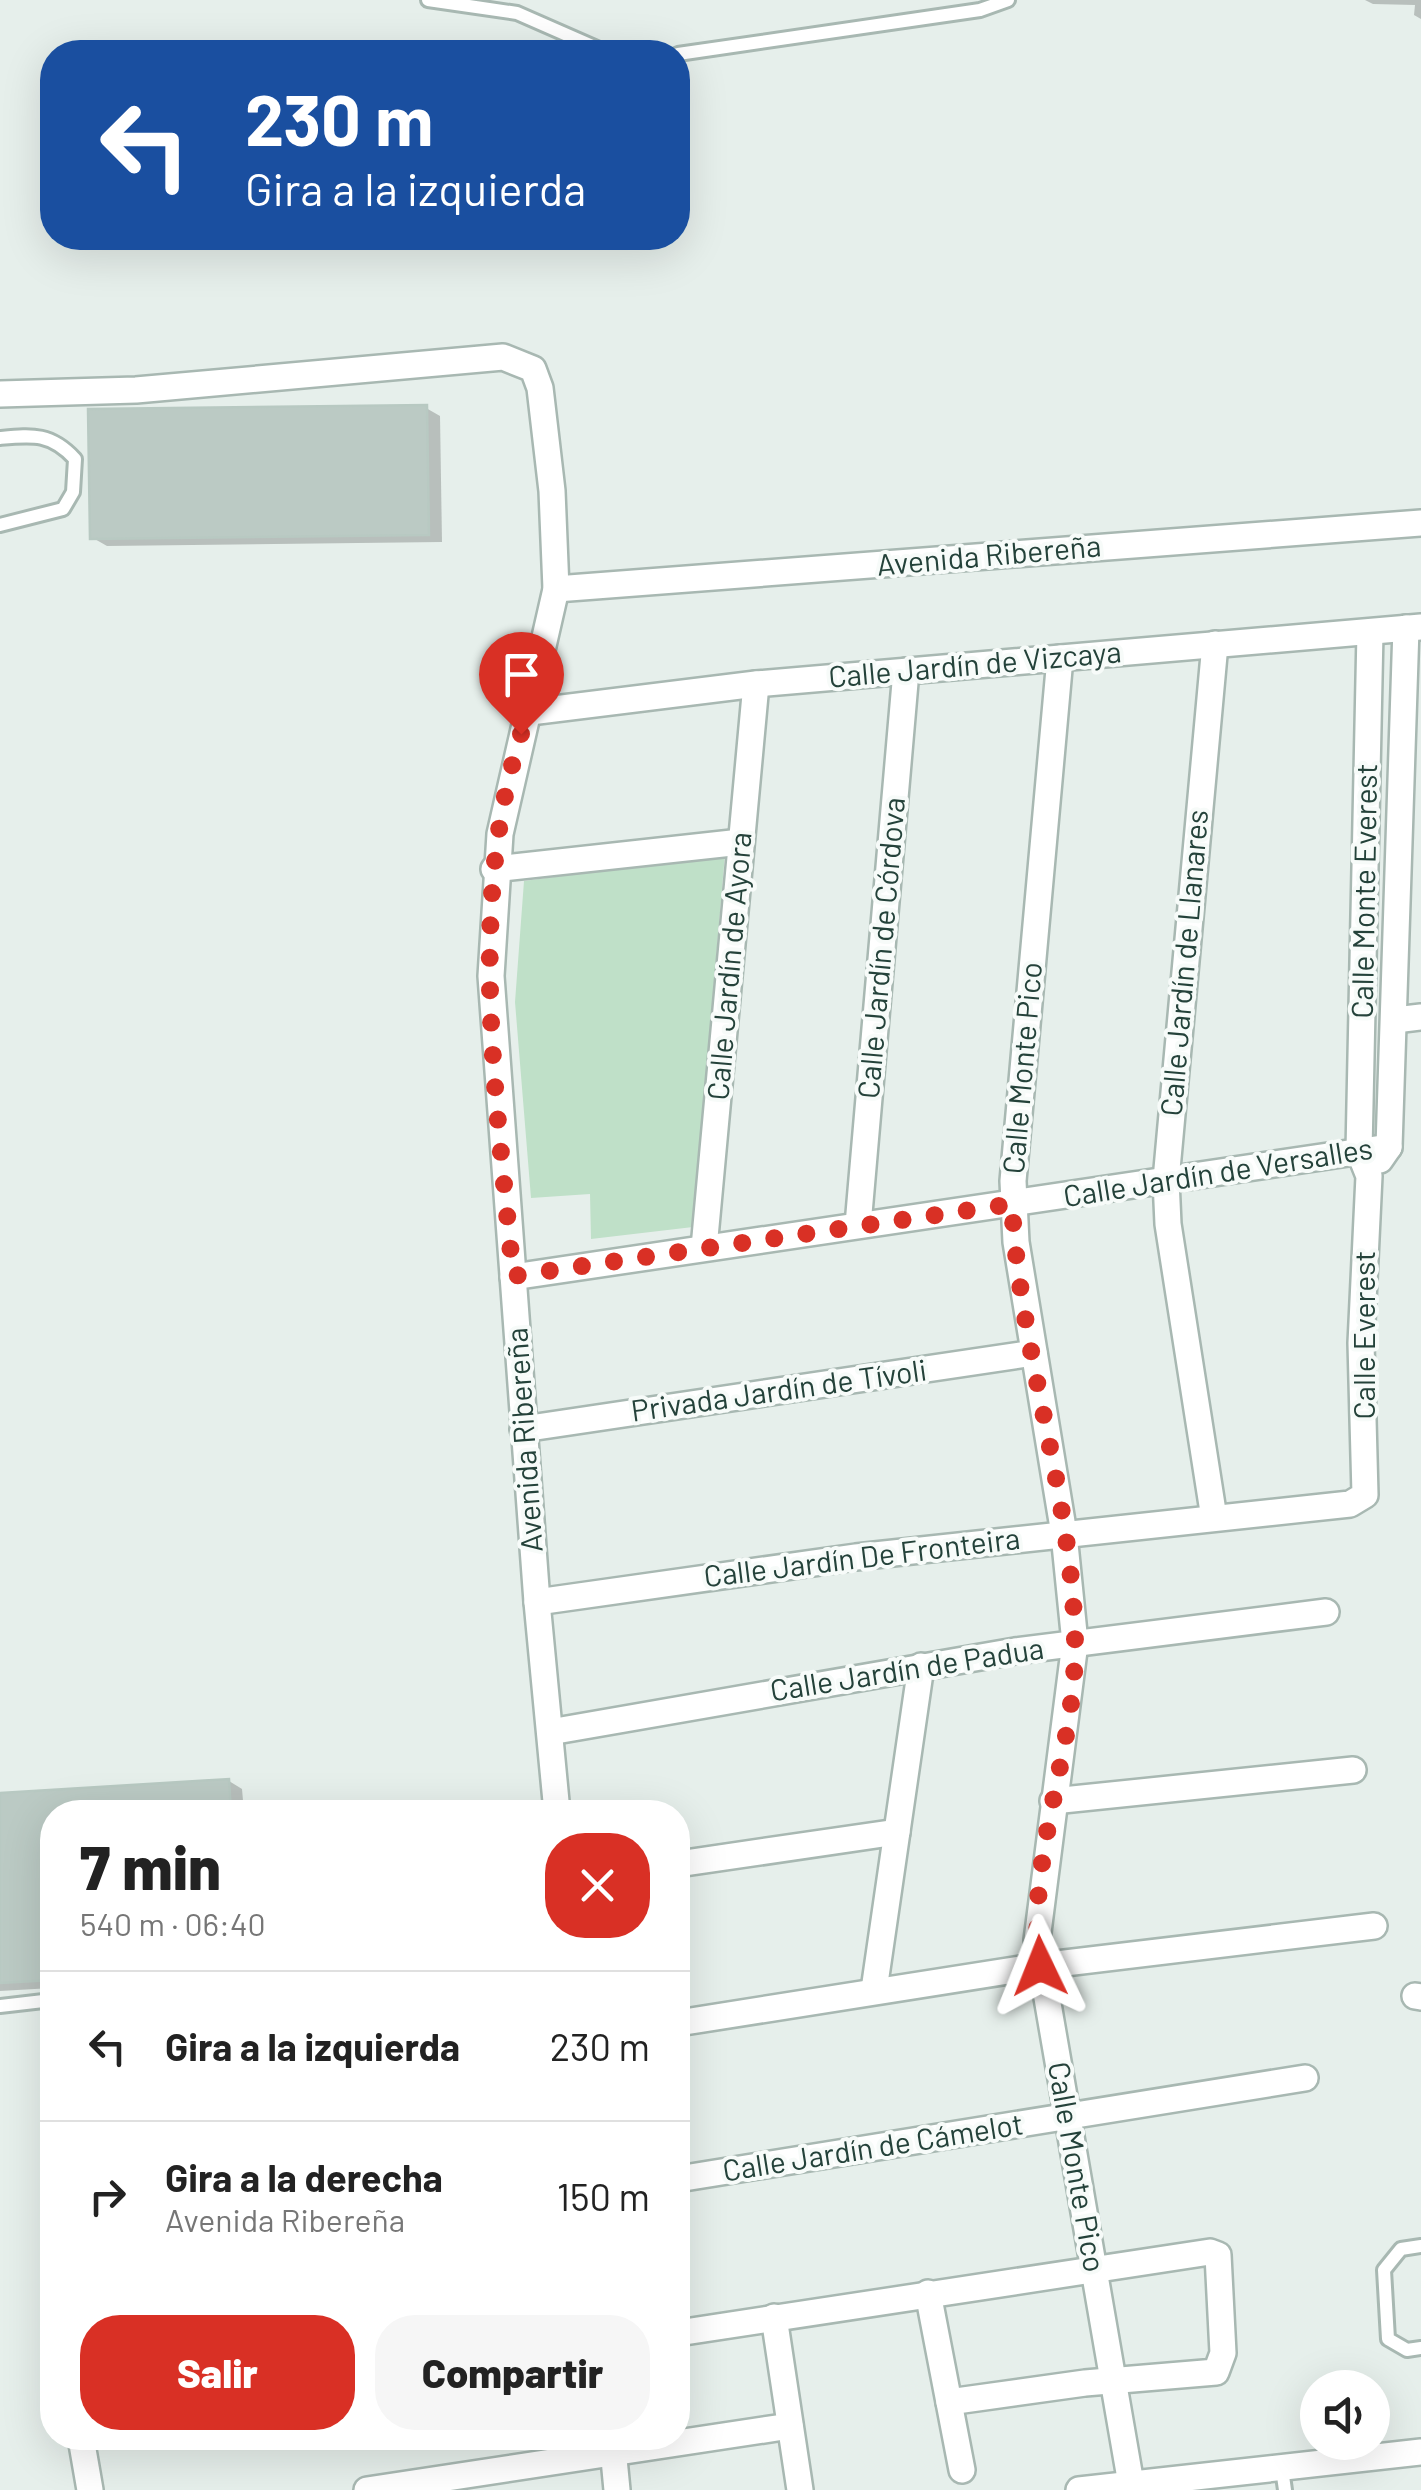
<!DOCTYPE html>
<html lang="es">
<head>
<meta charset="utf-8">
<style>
  body { margin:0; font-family:Barlow,sans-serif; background:#f6f6f6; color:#222; height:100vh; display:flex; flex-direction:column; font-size:38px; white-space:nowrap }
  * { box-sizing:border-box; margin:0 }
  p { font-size:32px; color:#767676 }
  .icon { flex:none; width:55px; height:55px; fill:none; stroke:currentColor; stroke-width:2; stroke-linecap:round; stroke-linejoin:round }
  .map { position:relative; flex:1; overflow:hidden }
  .sheet { position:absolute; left:40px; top:1800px; width:650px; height:650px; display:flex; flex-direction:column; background:#fff; border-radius:40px; box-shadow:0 10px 40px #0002 }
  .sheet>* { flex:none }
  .hud { position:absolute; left:40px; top:40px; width:650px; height:210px; border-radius:40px; box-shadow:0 10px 40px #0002; background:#1a4fa0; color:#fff; overflow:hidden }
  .tools { position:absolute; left:1300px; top:2370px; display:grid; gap:20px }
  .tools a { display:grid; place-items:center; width:90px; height:90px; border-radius:50%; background:#fff; box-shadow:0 10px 40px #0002; font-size:50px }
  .pin { position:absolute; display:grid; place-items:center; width:85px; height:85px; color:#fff; margin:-102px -42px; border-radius:50% 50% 50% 0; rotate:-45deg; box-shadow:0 0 10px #0007 }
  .pin .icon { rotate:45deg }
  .me { position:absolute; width:110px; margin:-55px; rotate:358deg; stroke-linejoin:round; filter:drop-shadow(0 0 8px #0008) }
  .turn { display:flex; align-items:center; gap:35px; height:210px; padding:0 40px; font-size:45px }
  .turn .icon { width:130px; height:130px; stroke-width:2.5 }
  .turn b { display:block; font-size:70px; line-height:85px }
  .round { display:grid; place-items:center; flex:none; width:105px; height:105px; border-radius:40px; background:#f6f6f6 }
  .summary { display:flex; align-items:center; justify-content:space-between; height:170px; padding:0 40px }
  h1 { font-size:60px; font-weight:800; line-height:75px }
  .action { display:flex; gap:20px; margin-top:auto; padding:20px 40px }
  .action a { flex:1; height:115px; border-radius:40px; background:#d93025; color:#fff; font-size:40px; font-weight:800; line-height:115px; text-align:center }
  .action a+a { background:#f6f6f6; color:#222 }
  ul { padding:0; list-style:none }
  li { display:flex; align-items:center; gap:30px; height:150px; padding:0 40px; border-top:2px solid #e0e0e0 }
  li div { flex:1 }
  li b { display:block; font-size:38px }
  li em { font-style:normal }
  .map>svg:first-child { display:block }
  .green { fill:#bfe0c8 }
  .shadow { fill:#0003 }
  .building { fill:#bbcac4; stroke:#b8c9c2; stroke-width:2.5 }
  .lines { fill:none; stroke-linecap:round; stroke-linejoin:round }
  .service-casing { stroke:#a8b8b2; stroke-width:18 }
  .minor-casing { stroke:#a8b8b2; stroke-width:30 }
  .service { stroke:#fff; stroke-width:12 }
  .minor { stroke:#fff; stroke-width:25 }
  .route { stroke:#d93025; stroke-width:18; stroke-dasharray:0 32.4 }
  .labels { text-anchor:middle; stroke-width:8; stroke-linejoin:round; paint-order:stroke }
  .street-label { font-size:30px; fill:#24423a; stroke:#f7fbf9 }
</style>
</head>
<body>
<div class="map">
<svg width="1421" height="2490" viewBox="0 0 1421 2490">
  <rect width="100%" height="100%" fill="#e6efeb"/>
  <!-- green -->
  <path class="green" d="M725 854 693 1227 591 1239 590 1194 531 1198 515 1002 524 881Z"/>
  <!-- shadow -->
  <g class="shadow">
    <path d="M1365 0H1421V19L1414 15 1415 5 1373 4Z"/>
    <path d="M426 408 440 416 442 542 107 546 93 538Z"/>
    <path d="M229 1781 242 1789 244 1812H52V1988L0 1991V1796Z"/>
  </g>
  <!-- building -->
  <g class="building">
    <path d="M427 405 429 535 90 539 88 409Z"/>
    <path d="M229 1779 231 1812H52V1980L0 1983V1793Z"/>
  </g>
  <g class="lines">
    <!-- service casing -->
    <g class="service-casing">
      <g id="service">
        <path d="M428 0 517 13 606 52"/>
        <path d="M678 54 980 10 1008 0"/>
        <path d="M0 438C33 435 51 433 75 459L73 492 63 509 0 525"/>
        <path d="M0 2006 52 2000"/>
        <path d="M1421 2246 1401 2249 1384 2270 1388 2339 1407 2350 1421 2348"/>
        <path d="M1282 2469 1285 2490"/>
      </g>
    </g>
    <!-- minor casing -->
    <g class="minor-casing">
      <g id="minor">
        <path d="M0 394 136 390 503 357 533 369 540 388 552 491 556 589 500 834 491 976 537 1602 557 1812"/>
        <path d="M556 589 1421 523"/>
        <path d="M1060 658 1013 1181 1016 1242 1064 1534 1075 1643 1037 1940 1131 2484"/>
        <path d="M530 712 756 684 1421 627"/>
        <path d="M494 869 741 842"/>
        <path d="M1395 1020 1421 1017"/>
        <path d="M1380 1160 1389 1147 1406 628"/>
        <path d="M858 1225 906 671"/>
        <path d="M704 1248 756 684"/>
        <path d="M513 1277 1389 1147"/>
        <path d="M523 1429 1034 1353"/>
        <path d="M1214 1518 1168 1224 1166 1180 1215 644"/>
        <path d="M537 1602 856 1557 1350 1504 1365 1495 1361 1343 1369 1176 1359 1151 1370 632"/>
        <path d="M550 1732 1015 1651 1326 1612"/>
        <path d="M1053 1801 1353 1770"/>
        <path d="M678 1864 897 1832"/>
        <path d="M874 1990 921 1666"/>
        <path d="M1415 1996 1421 1997"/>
        <path d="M678 2023 1040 1966 1374 1926"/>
        <path d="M678 2179 1305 2078"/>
        <path d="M928 2293 962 2470"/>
        <path d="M774 2317 800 2490"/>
        <path d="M678 2333 1210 2252 1218 2255 1223 2353 1216 2372 1085 2383 949 2402"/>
        <path d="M81 2438 90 2490"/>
        <path d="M612 2438 617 2490"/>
        <path d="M367 2490 790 2426"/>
        <path d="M1079 2490 1421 2452"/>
      </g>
    </g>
    <!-- service -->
    <use href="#service" class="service"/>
    <!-- minor -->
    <use href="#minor" class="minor"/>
  </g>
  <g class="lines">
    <!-- route -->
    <path class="route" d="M521 734C466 908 497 1098 513 1276L1012 1204C1019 1350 1072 1493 1075 1641 1077 1749 1025 1857 1040 1966"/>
  </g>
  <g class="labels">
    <!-- street labels -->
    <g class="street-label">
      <text transform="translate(989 556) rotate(-5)" y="10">Avenida Ribereña</text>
      <text transform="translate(975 665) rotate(-5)" y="10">Calle Jardín de Vizcaya</text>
      <text transform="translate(1365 891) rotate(-89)" y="10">Calle Monte Everest</text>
      <text transform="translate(882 948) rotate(-85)" y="10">Calle Jardín de Córdova</text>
      <text transform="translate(1185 963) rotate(-85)" y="10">Calle Jardín de Llanares</text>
      <text transform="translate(730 966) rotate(-85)" y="10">Calle Jardín de Ayora</text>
      <text transform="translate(1023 1068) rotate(-85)" y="10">Calle Monte Pico</text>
      <text transform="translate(1218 1173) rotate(-9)" y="10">Calle Jardín de Versalles</text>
      <text transform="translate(1365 1335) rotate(-90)" y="10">Calle Everest</text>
      <text transform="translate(779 1391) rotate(-8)" y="10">Privada Jardín de Tívoli</text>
      <text transform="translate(525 1440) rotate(-94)" y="10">Avenida Ribereña</text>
      <text transform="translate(862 1558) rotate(-7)" y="10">Calle Jardín De Fronteira</text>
      <text transform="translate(907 1670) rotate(-9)" y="10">Calle Jardín de Padua</text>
      <text transform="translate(873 2148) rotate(-9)" y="10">Calle Jardín de Cámelot</text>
      <text transform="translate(1076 2167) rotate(80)" y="10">Calle Monte Pico</text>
    </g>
  </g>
</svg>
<div class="tools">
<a><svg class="icon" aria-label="sound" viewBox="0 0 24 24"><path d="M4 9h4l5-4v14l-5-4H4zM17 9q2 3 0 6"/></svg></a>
</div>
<div class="pin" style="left:521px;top:734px;background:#d93025"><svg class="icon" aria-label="arrive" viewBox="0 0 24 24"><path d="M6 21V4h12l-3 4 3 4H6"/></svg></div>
<svg class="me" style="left:1040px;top:1966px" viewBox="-20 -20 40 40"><path d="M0-17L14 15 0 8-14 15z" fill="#d93025" stroke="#fff" stroke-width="4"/></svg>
<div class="hud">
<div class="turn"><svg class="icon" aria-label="left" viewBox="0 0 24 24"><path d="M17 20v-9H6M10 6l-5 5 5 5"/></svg><div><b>230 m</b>Gira a la izquierda</div></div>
</div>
<section class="sheet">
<div class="summary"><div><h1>7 min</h1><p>540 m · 06:40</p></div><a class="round" style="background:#d93025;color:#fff"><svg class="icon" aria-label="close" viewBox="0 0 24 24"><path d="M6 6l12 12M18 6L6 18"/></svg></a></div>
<ul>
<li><svg class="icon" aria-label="left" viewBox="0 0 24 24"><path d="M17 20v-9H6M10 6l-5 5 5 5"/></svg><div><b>Gira a la izquierda</b></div><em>230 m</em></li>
<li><svg class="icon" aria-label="right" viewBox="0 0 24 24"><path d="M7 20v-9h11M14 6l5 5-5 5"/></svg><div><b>Gira a la derecha</b><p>Avenida Ribereña</p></div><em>150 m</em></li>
</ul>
<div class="action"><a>Salir</a><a>Compartir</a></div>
</section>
</div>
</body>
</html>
